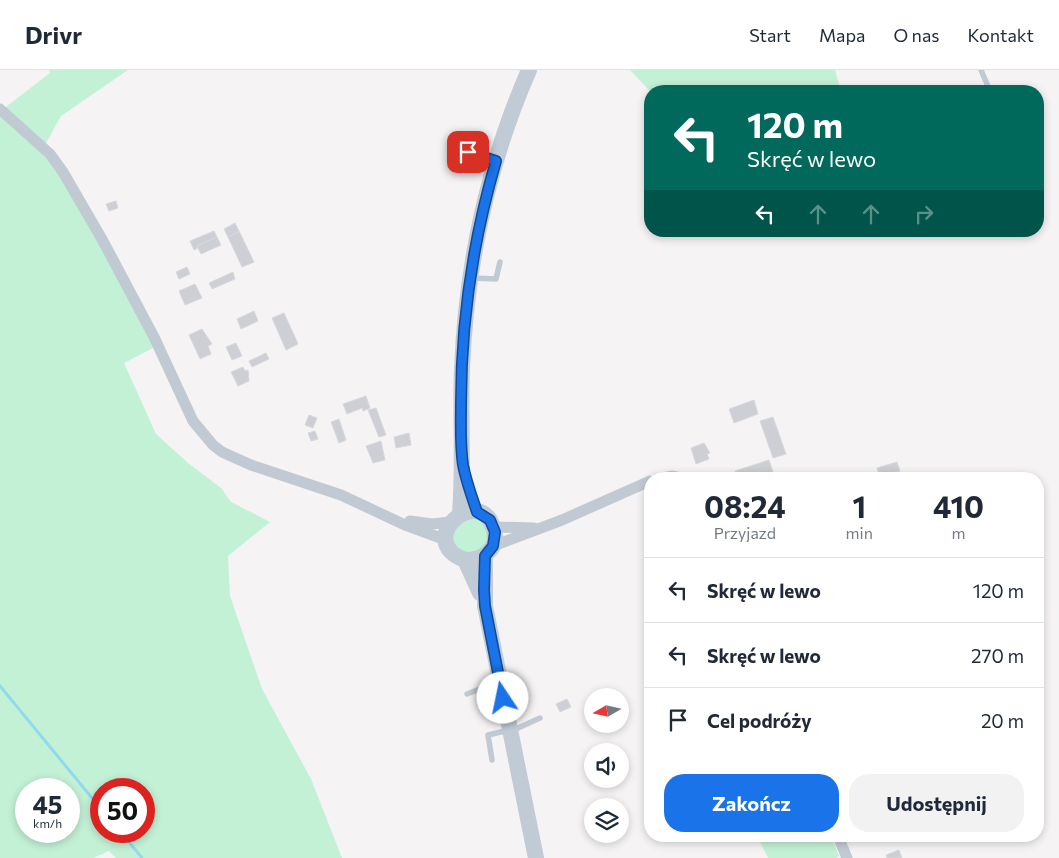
<!DOCTYPE html>
<html lang="pl">
<head>
<meta charset="utf-8">
<style>
  body { margin:0; font-family:Commissioner,sans-serif; background:#f2f2f3; color:#1f2937; height:100vh; display:flex; flex-direction:column; font-size:19px; white-space:nowrap }
  * { box-sizing:border-box; margin:0 }
  p { font-size:16px; color:#747a83 }
  .icon { flex:none; width:28px; height:28px; fill:none; stroke:currentColor; stroke-width:2; stroke-linecap:round; stroke-linejoin:round }
  .map { position:relative; flex:1; overflow:hidden }
  .sheet { position:absolute; left:644px; top:402px; width:400px; height:370px; display:flex; flex-direction:column; background:#fff; border-radius:20px; box-shadow:0 2px 8px #0003 }
  .sheet>* { flex:none }
  .top-card { position:absolute; left:644px; top:15px; width:400px; height:152px; border-radius:20px; box-shadow:0 2px 8px #0003; background:#00695c; color:#fff; overflow:hidden }
  .needle { width:32px; rotate:261deg }
  .tools { position:absolute; left:584px; top:618px; display:grid; gap:10px }
  .tools a { display:grid; place-items:center; width:45px; height:45px; border-radius:50%; background:#fff; box-shadow:0 2px 8px #0003; font-size:25px }
  .speed { position:absolute; left:15px; top:708px; display:flex; gap:10px; font-size:25px; font-weight:700; text-align:center }
  .speed>* { display:grid; place-content:center; width:65px; height:65px; border-radius:50%; background:#fff; box-shadow:0 2px 8px #0003; line-height:1 }
  .speed small { font-size:12px; font-weight:400 }
  .speed .limit { border:8px solid #d22; background:#fff; color:#111 }
  .pin { position:absolute; display:grid; place-items:center; width:42px; height:42px; color:#fff; margin:-21px; border-radius:10px; box-shadow:0 2px 8px #0006 }
  .me { position:absolute; width:55px; margin:-28px; rotate:349deg; stroke-linejoin:round; filter:drop-shadow(0 0 4px #0008) }
  .turn { display:flex; align-items:center; gap:18px; height:105px; padding:0 20px; font-size:22px }
  .turn .icon { width:65px; height:65px; stroke-width:2.5 }
  .turn b { display:block; font-size:35px; line-height:42px }
  .lanes { display:flex; align-items:center; height:48px; padding:0 20px; background:#0003; justify-content:center; gap:25px; direction:ltr }
  .lanes .off { opacity:.35 }
  .eta { display:flex; justify-content:space-evenly; align-items:center; height:85px; text-align:center }
  .eta b { font-size:30px; font-weight:700; line-height:35px }
  .cta { display:flex; gap:10px; margin-top:auto; padding:10px 20px }
  .cta a { flex:1; height:58px; border-radius:20px; background:#1a73e8; color:#fff; font-size:20px; font-weight:700; line-height:58px; text-align:center }
  .cta a+a { background:#f2f2f3; color:#1f2937 }
  ul { padding:0; list-style:none }
  li { display:flex; align-items:center; gap:15px; height:65px; padding:0 20px; border-top:1px solid #e0e1e3 }
  li div { flex:1 }
  li b { display:block; font-size:19px }
  li em { font-style:normal }
  header { display:flex; align-items:center; gap:30px; box-sizing:border-box; height:70px; padding:0 25px; background:#fff; border-bottom:1px solid #e0e1e3 }
  header strong { font-size:24px }
  nav { display:flex; gap:28px; margin-inline-start:auto; font-size:18px }
  .map>svg:first-child { display:block }
  .green { fill:#c3f1d5; fill-rule:evenodd }
  .lines { fill:none; stroke-linecap:round; stroke-linejoin:round }
  .stream { stroke:#90daee; stroke-width:3 }
  .building { fill:#cdcfd5; stroke:#d7d9de }
  .service { stroke:#c1cad2; stroke-width:5.5 }
  .minor { stroke:#c1cad2; stroke-width:11 }
  .secondary { stroke:#c1cbd6; stroke-width:16 }
  .route-casing { stroke:#114b97; stroke-width:12 }
  .route { stroke:#1a73e8; stroke-width:9 }
</style>
</head>
<body>
<header>
<strong>Drivr</strong>
<nav><a>Start</a><a>Mapa</a><a>O nas</a><a>Kontakt</a></nav>
</header>
<div class="map">
<svg width="1059" height="788" viewBox="0 0 1059 788">
  <rect width="100%" height="100%" fill="#f5f3f3"/>
  <!-- green -->
  <g class="green">
    <path d="M49 0H128L61 46 45 75 155 277 124 293 156 364 188 393 221 418 231 432 270 452 228 486 230 526 262 619 311 709 342 788H116L109 781 93 788H0V39L2 40 50 3ZM26 719H69V761H26ZM101 719H144V761H101Z"/>
    <path d="M630 0H835L841 21H650Z"/>
    <path d="M478 448 489 462 484 479 466 484 452 472 453 459 460 450Z"/>
    <path d="M757 766H831L839 786 836 788H768Z"/>
  </g>
  <g class="lines">
    <!-- stream -->
    <g class="stream">
      <path d="M0 616 101 739"/>
      <path d="M120 761 142 788"/>
    </g>
  </g>
  <!-- building -->
  <g class="building">
    <path d="M116 131 118 138 109 141 106 134Z"/>
    <path d="M235 153 239 161 228 167 224 159Z"/>
    <path d="M214 161 217 167 197 176 198 178 194 180 190 171Z"/>
    <path d="M239 161 254 192 242 197 228 167Z"/>
    <path d="M217 167 221 175 201 184 197 176Z"/>
    <path d="M187 197 190 204 179 209 176 202Z"/>
    <path d="M233 202 235 209 212 219 209 213Z"/>
    <path d="M195 214 202 228 185 235 179 221Z"/>
    <path d="M254 241 258 251 241 259 237 249Z"/>
    <path d="M284 243 298 274 286 280 272 248Z"/>
    <path d="M202 259 212 274 208 276 211 284 200 289 189 265Z"/>
    <path d="M236 273 242 286 232 290 226 277Z"/>
    <path d="M266 283 269 289 252 297 249 291Z"/>
    <path d="M243 297 245 301 248 300 249 311 238 316 231 302Z"/>
    <path d="M366 326 370 338 363 341 362 338 347 344 343 334Z"/>
    <path d="M754 330 758 344 734 353 729 339Z"/>
    <path d="M376 338 386 365 379 367 368 340Z"/>
    <path d="M309 345 317 348 313 358 305 355Z"/>
    <path d="M773 347 786 384 773 388 760 351Z"/>
    <path d="M339 349 346 370 339 373 331 352Z"/>
    <path d="M315 361 318 369 311 371 308 363Z"/>
    <path d="M409 363 411 375 396 378 394 367Z"/>
    <path d="M381 371 385 390 373 393 366 376Z"/>
    <path d="M704 373 710 383 707 384 709 389 696 394 691 378Z"/>
    <path d="M769 390 773 402 755 409H737L735 401Z"/>
    <path d="M897 392 900 401 880 407 877 398Z"/>
    <path d="M567 629 571 637 560 642 556 634Z"/>
    <path d="M899 780 902 788H887L886 785Z"/>
  </g>
  <g class="lines">
    <!-- service -->
    <g class="service">
      <path d="M981 0 990 21"/>
      <path d="M459 65 454 77 494 90"/>
      <path d="M472 208 496 209 500 192"/>
      <path d="M467 624 499 611"/>
      <path d="M492 690 488 665 518 658 540 648"/>
    </g>
    <!-- minor -->
    <g class="minor">
      <path d="M0 39 50 84 63 102 103 171 154 267 193 351 213 375 222 382 251 395 341 425 405 455 446 470"/>
      <path d="M657 409 673 406 686 409"/>
      <path d="M410 451 432 454 450 452"/>
      <path d="M493 457 534 458"/>
      <path d="M493 476 562 450 650 411"/>
      <path d="M838 766 847 788"/>
    </g>
    <!-- secondary -->
    <g class="secondary">
      <path d="M460 443C464 395 460 347 462 299 466 197 488 94 529 0"/>
      <path d="M485 486V536L536 788"/>
      <path d="M465 490C482 490 499 480 494 460 481 411 412 470 465 490L480 523"/>
    </g>
  </g>
  <g class="lines">
    <!-- route casing -->
    <g class="route-casing">
      <path id="route" d="M468 82 496 91C473 170 461 252 461 334 461 354 460 375 463 395 466 411 472 427 477 442L490 450 495 462 493 476 485 486 484 520 485 536 503 628"/>
    </g>
    <!-- route -->
    <use href="#route" class="route"/>
  </g>
</svg>
<div class="tools">
<a><svg class="needle" viewBox="-14 -14 28 28"><path d="M0-13l5 13h-10z" fill="#e53935"/><path d="M0 13l5-13h-10z" fill="#747a83"/></svg></a>
<a><svg class="icon" aria-label="sound" viewBox="0 0 24 24"><path d="M4 9h4l5-4v14l-5-4H4zM17 9q2 3 0 6"/></svg></a>
<a><svg class="icon" aria-label="layers" viewBox="0 0 24 24"><path d="M12 4l9 5-9 5-9-5zM3 14l9 5 9-5"/></svg></a>
</div>
<div class="speed"><div>45<small>km/h</small></div><div class="limit">50</div></div>
<div class="pin" style="left:468px;top:82px;background:#d93025"><svg class="icon" aria-label="arrive" viewBox="0 0 24 24"><path d="M6 21V4h12l-3 4 3 4H6"/></svg></div>
<svg class="me" style="left:503px;top:628px" viewBox="-20 -20 40 40"><circle r="19" fill="#fff"/><path d="M0-13L10 11 0 6-10 11z" fill="#1a73e8"/></svg>
<div class="top-card">
<div class="turn"><svg class="icon" aria-label="left" viewBox="0 0 24 24"><path d="M17 20v-9H6M10 6l-5 5 5 5"/></svg><div><b>120 m</b>Skręć w lewo</div></div>
<div class="lanes"><svg class="icon" aria-label="left" viewBox="0 0 24 24"><path d="M17 20v-9H6M10 6l-5 5 5 5"/></svg><svg class="icon off" aria-label="ahead" viewBox="0 0 24 24"><path d="M12 20V5M6 11l6-6 6 6"/></svg><svg class="icon off" aria-label="ahead" viewBox="0 0 24 24"><path d="M12 20V5M6 11l6-6 6 6"/></svg><svg class="icon off" aria-label="right" viewBox="0 0 24 24"><path d="M7 20v-9h11M14 6l5 5-5 5"/></svg></div>
</div>
<section class="sheet">
<div class="eta">
<div><b>08:24</b><p>Przyjazd</p></div>
<div><b>1</b><p>min</p></div>
<div><b>410</b><p>m</p></div>
</div>
<ul>
<li><svg class="icon" aria-label="left" viewBox="0 0 24 24"><path d="M17 20v-9H6M10 6l-5 5 5 5"/></svg><div><b>Skręć w lewo</b></div><em>120 m</em></li>
<li><svg class="icon" aria-label="left" viewBox="0 0 24 24"><path d="M17 20v-9H6M10 6l-5 5 5 5"/></svg><div><b>Skręć w lewo</b></div><em>270 m</em></li>
<li><svg class="icon" aria-label="arrive" viewBox="0 0 24 24"><path d="M6 21V4h12l-3 4 3 4H6"/></svg><div><b>Cel podróży</b></div><em>20 m</em></li>
</ul>
<div class="cta"><a>Zakończ</a><a>Udostępnij</a></div>
</section>
</div>
</body>
</html>
